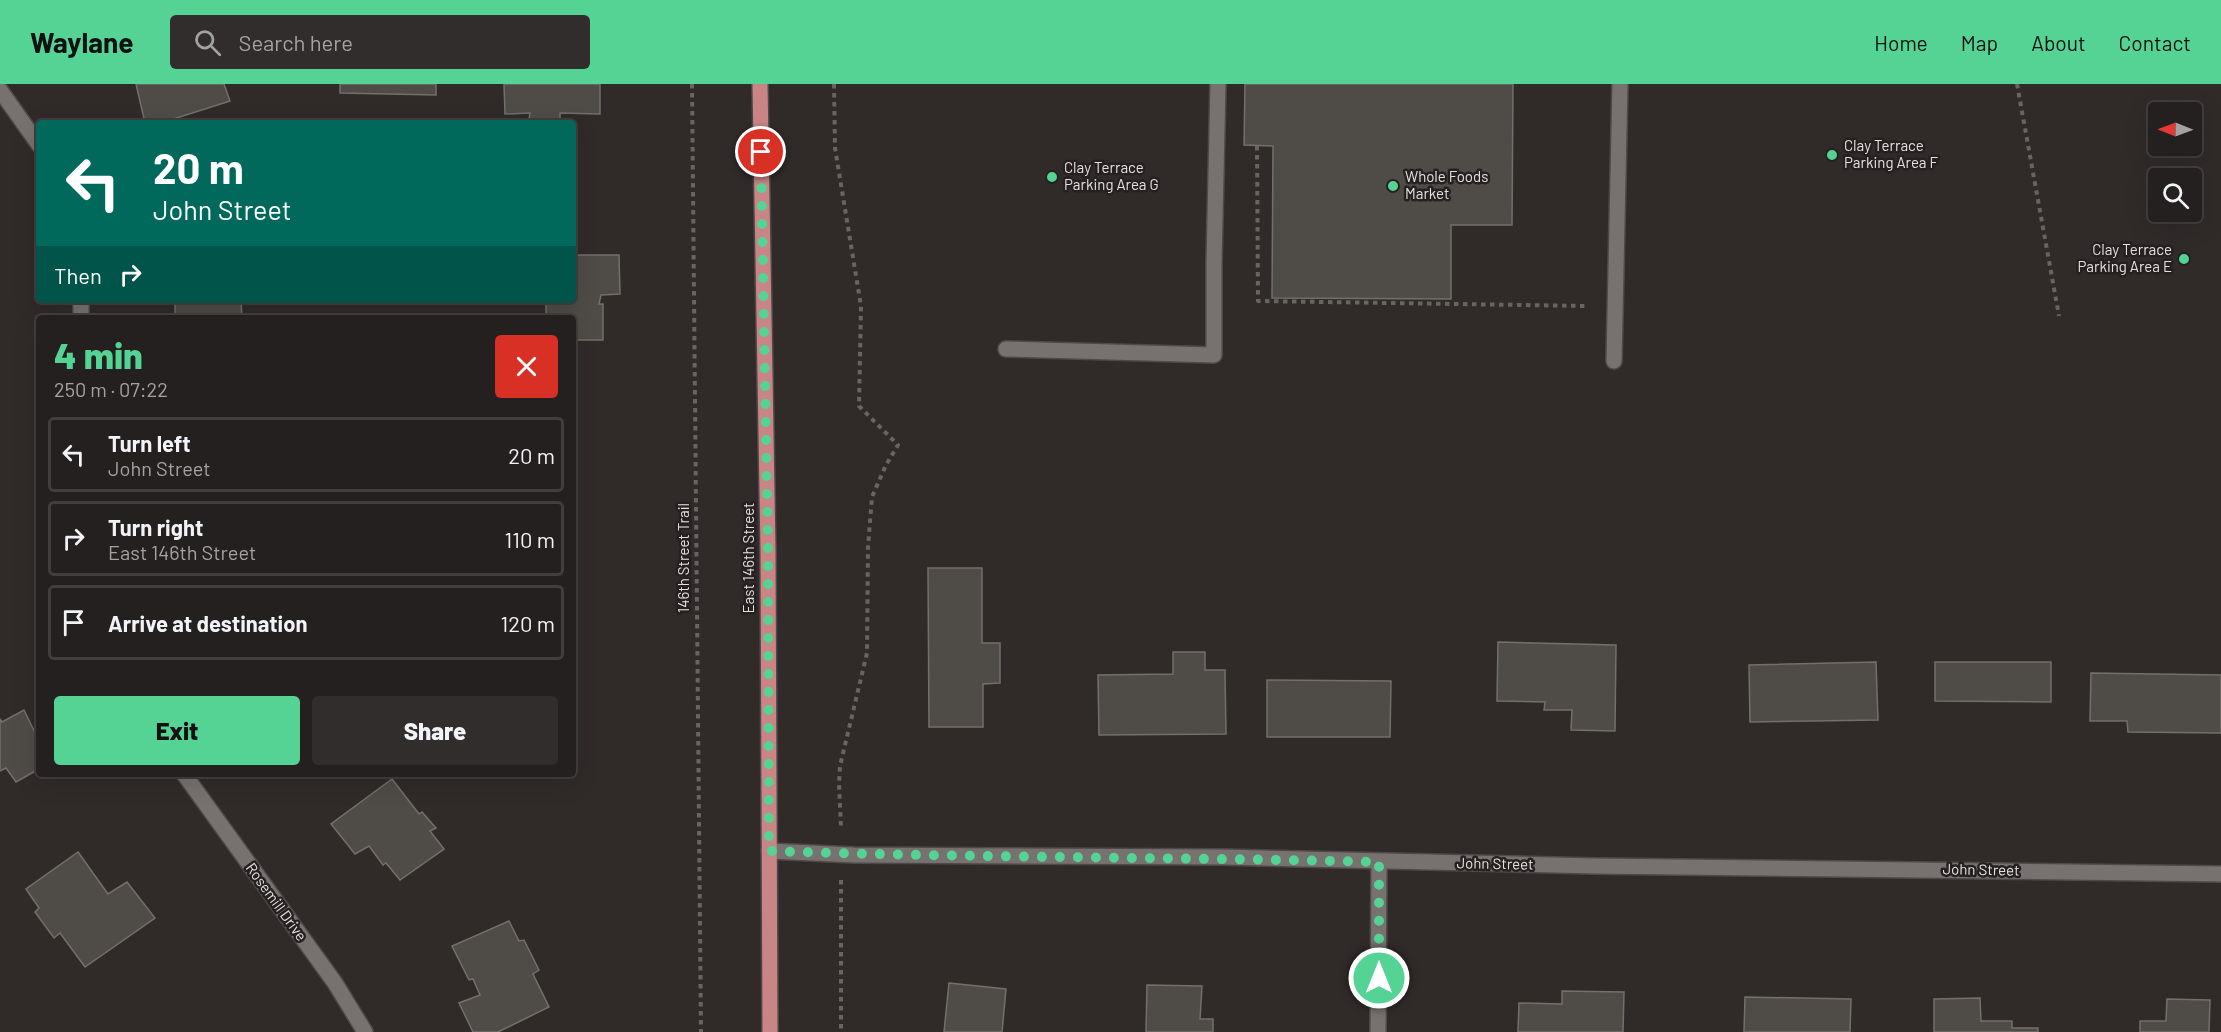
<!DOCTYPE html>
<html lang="en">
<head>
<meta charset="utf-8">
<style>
  body { margin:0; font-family:Barlow,sans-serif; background:#302d2c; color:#f1f3f6; height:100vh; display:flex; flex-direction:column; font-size:22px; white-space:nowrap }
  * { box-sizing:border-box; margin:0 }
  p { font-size:20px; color:#a3a3a4 }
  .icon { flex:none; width:33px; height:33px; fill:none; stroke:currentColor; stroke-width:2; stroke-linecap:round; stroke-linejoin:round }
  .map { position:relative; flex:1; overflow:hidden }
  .drawer { position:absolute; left:36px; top:231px; width:540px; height:462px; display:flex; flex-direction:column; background:#24201f; border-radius:6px; box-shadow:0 6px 24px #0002,0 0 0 2px #413e3d }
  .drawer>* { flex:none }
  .hud { position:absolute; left:36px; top:36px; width:540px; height:183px; border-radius:6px; box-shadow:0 6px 24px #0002,0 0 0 2px #413e3d; background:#00695c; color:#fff; overflow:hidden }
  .needle { width:39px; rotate:271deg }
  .tools { position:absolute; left:2148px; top:18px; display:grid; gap:12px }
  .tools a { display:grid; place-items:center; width:54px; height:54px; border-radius:6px; background:#24201f; box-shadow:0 6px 24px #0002,0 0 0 2px #413e3d; font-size:30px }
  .pin { position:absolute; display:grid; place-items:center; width:51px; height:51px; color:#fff; margin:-26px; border:3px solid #fff; border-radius:50%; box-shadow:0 2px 6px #0007 }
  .me { position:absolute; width:66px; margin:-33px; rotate:0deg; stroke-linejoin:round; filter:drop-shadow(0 0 4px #0008) }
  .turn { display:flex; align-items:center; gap:21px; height:126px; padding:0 18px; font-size:27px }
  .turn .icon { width:78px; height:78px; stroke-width:2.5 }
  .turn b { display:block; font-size:42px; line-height:51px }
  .then { display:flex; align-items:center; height:57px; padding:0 18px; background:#0003; gap:12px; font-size:22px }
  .round { display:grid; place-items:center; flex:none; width:63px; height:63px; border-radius:6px; background:#302d2c }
  .head { display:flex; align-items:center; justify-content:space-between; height:102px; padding:0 18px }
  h1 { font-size:36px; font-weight:800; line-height:45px; color:#54d395 }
  .cta { display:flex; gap:12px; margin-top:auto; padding:12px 18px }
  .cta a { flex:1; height:69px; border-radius:6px; background:#54d395; color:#111; font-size:24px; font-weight:800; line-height:69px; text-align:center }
  .cta a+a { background:#302d2c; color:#f1f3f6 }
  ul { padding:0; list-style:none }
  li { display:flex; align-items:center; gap:18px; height:75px; margin:0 12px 9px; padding:0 6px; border:3px solid #413e3d; border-radius:6px }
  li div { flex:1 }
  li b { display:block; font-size:22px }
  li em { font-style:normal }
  header { display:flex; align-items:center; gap:36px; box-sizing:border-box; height:84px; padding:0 30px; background:#54d395; color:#111 }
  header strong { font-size:28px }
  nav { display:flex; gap:33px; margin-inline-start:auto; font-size:21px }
  .search { width:420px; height:54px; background:#302d2c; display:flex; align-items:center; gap:15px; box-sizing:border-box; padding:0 21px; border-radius:6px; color:#a3a3a4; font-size:22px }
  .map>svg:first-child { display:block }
  .building { fill:#4f4c48; stroke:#736f6b; stroke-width:1.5 }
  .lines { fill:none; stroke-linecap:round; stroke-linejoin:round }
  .lane-casing { stroke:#4d4948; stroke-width:18 }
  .street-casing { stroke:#4d4948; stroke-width:18 }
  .primary-casing { stroke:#4d4948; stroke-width:18 }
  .path { stroke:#686462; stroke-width:4; stroke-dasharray:4.5 4.5; stroke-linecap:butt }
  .lane { stroke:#77726f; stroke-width:15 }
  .street { stroke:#77726f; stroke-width:15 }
  .primary { stroke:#c98485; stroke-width:15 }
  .route { stroke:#54d395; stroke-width:10; stroke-dasharray:0 18 }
  .poi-dot { fill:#54d395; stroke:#262120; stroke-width:2 }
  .labels { text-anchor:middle; stroke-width:5; stroke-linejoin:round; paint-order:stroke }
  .poi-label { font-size:15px; fill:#e4e1e0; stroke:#262120; text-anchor:start }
  .street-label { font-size:15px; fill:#e4e1e0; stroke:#262120 }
</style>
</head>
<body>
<header>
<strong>Waylane</strong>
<div class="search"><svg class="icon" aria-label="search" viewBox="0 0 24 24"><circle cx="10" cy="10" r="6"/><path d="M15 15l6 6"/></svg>Search here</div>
<nav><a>Home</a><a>Map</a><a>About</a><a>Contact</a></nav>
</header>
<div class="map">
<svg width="2221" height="948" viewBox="0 0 2221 948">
  <rect width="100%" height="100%" fill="#302b29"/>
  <!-- building -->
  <g class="building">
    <path d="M136 0H224L230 17 161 39H145Z"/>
    <path d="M340 0H436V11L340 9Z"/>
    <path d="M504 0H600V30L560 29V36H529L530 29 505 30Z"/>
    <path d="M1245 0H1513L1512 141H1451V215L1272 214 1273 62 1244 61Z"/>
    <path d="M573 171H619L620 210 601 211 599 220H603V256H573V234H546V216H573Z"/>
    <path d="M175 216H241L242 234H175Z"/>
    <path d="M928 484H982V559H1000V599L983 600V643H929Z"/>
    <path d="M1498 558 1616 561 1615 647 1571 646 1572 626H1544L1545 618 1497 617Z"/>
    <path d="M1173 568H1205V586H1225L1226 650 1099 651 1098 591 1173 590Z"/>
    <path d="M1876 578 1878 636 1750 638 1749 581Z"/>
    <path d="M1935 578H2051V618L1935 617Z"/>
    <path d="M2091 589 2221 591V649L2128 648 2127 637H2090Z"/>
    <path d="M1267 596 1391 597 1390 653H1267Z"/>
    <path d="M24 626 39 657V685L16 698 6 684 0 687V635L2 638Z"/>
    <path d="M392 695 419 730 422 728 436 744 430 747 444 765 400 796 386 779 383 781 369 762 355 770 331 740Z"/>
    <path d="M78 768 108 810 127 798 155 834 85 883 60 849 54 854 35 828 39 824 26 805Z"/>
    <path d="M509 837 519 857 524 856 539 886 533 890 549 923 498 948H473L459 919 480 911 473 895 469 896 452 862Z"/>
    <path d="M949 899 1006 905 1002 948H944Z"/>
    <path d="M1147 901 1202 902 1200 935H1213V948H1146Z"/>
    <path d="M1562 907 1624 908 1623 948H1518L1519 919 1562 920Z"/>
    <path d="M1745 913 1851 915 1850 948H1744Z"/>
    <path d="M1980 914 1981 937H2012V944H2038V948H1934V915Z"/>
    <path d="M2167 915 2210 916 2209 948H2140V937H2166Z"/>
  </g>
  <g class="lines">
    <!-- lane casing -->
    <g class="lane-casing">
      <g id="lane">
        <path d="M1006 265 1214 271V179L1218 0"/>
        <path d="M1614 277 1620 0"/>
      </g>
    </g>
    <!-- street casing -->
    <g class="street-casing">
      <g id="street">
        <path d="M0 6 39 61"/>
        <path d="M81 216V234"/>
        <path d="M184 690 335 899 365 948"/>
        <path d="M769 767 854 771 1222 773 1594 782 2221 790"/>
        <path d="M1378 948 1379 778"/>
      </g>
    </g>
    <!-- primary casing -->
    <g class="primary-casing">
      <path id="primary" d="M760 0 768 466 770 948"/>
    </g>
    <!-- path -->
    <g class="path">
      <path d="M692 0 701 948"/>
      <path d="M834 0 835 64 861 222 859 322 898 361 886 381 872 413 868 463 867 569 840 682 839 700 841 743"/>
      <path d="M2017 0 2059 232"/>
      <path d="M1257 62 1258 217 1588 222"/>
      <path d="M841 796V948"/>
    </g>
    <!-- lane -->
    <use href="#lane" class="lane"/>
    <!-- street -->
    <use href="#street" class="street"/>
    <!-- primary -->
    <use href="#primary" class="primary"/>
  </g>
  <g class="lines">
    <!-- route -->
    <path class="route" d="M761 68 768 466 769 767C972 774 1176 773 1379 778V894"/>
  </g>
  <!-- markers -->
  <g class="poi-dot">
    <circle cx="1832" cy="71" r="6"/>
    <circle cx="1052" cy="93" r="6"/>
    <circle cx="1393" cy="102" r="6"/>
    <circle cx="2184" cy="175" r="6"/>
  </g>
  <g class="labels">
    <!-- poi labels -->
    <g class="poi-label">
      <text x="1844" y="67">Clay Terrace<tspan x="1844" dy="17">Parking Area F</tspan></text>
      <text x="1064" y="89">Clay Terrace<tspan x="1064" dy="17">Parking Area G</tspan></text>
      <text x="1405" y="98">Whole Foods<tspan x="1405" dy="17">Market</tspan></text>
      <text x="2172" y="171" text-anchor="end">Clay Terrace<tspan x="2172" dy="17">Parking Area E</tspan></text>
    </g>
    <!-- street labels -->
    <g class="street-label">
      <text transform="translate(684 474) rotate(-90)" y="5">146th Street Trail</text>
      <text transform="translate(749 474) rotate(-90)" y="5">East 146th Street</text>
      <text transform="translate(1495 780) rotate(1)" y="5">John Street</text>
      <text transform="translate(1981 786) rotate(1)" y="5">John Street</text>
      <text transform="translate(276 818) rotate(54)" y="5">Rosemill Drive</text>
    </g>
  </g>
</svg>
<div class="tools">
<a><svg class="needle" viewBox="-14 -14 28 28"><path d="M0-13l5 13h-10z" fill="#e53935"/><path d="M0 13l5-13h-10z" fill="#a3a3a4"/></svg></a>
<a><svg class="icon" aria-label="search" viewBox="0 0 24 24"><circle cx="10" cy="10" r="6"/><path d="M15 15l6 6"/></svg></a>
</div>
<div class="pin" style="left:761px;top:68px;background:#d93025"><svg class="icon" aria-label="arrive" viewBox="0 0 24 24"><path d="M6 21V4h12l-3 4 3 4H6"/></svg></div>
<svg class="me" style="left:1379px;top:894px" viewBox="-20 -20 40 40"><circle r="17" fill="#54d395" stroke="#fff" stroke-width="3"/><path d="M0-11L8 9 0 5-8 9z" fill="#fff"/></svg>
<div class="hud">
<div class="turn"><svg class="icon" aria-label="left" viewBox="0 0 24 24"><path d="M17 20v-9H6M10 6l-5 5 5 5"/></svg><div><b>20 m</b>John Street</div></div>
<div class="then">Then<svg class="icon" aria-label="right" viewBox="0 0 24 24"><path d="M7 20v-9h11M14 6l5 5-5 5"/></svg></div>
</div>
<section class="drawer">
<div class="head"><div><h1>4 min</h1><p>250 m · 07:22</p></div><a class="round" style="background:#d93025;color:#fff"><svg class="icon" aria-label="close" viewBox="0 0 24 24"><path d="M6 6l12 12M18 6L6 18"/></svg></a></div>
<ul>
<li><svg class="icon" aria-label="left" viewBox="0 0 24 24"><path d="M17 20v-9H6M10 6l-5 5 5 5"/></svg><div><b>Turn left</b><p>John Street</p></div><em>20 m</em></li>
<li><svg class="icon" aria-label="right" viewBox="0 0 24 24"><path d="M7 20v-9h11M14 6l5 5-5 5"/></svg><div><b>Turn right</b><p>East 146th Street</p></div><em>110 m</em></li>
<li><svg class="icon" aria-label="arrive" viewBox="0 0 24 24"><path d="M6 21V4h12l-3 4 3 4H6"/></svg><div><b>Arrive at destination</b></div><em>120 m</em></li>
</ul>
<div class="cta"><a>Exit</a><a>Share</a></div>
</section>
</div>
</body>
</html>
